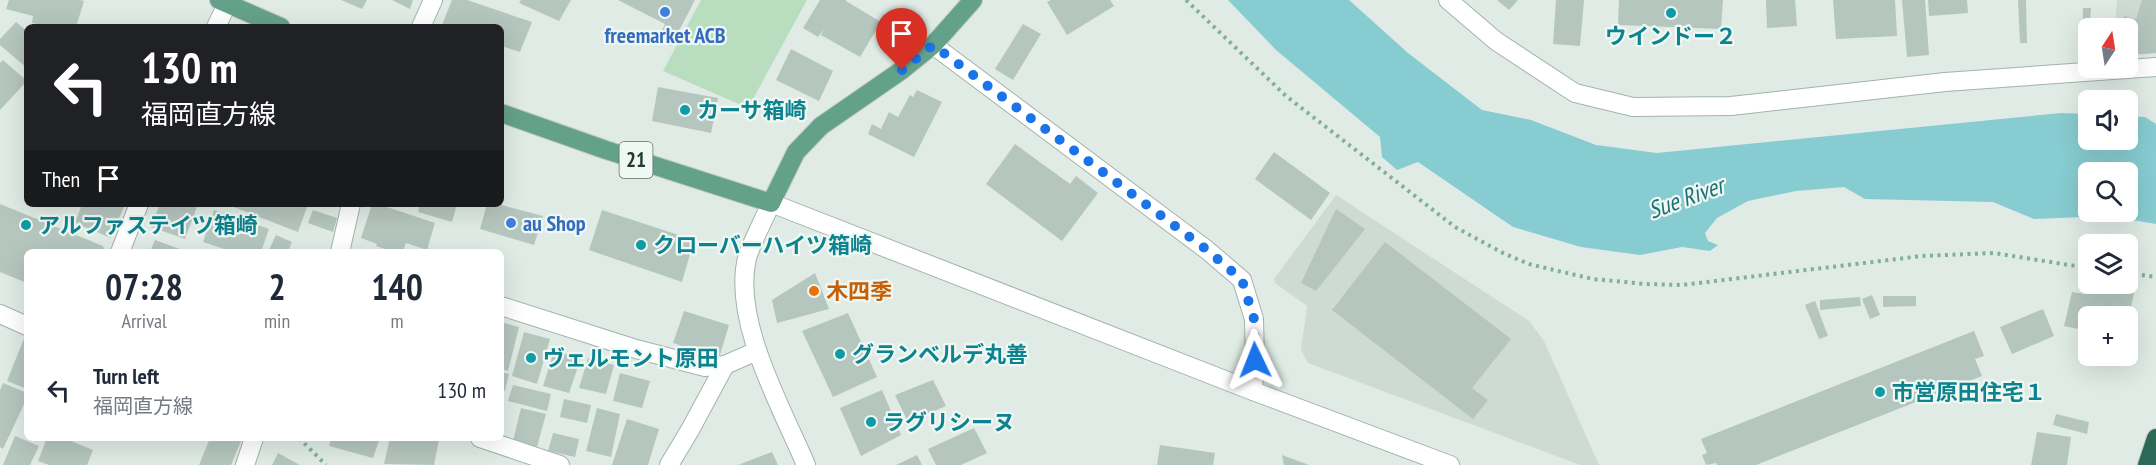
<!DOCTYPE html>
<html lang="en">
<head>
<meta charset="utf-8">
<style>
  body { margin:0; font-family:"PT Sans Narrow","Noto Sans JP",sans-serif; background:#f2f2f3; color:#1f2937; height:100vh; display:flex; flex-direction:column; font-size:22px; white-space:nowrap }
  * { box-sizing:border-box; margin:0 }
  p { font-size:20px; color:#747a83 }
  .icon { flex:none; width:33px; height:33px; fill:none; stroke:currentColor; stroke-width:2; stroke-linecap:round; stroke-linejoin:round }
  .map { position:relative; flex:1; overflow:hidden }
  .side { position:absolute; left:24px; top:249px; width:480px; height:192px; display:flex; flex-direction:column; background:#fff; border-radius:9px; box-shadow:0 6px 24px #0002 }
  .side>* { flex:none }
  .banner { position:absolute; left:24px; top:24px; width:480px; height:183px; border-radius:9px; box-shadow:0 6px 24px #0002; background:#202124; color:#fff; overflow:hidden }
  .needle { width:39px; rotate:12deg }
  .fabs { position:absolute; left:2078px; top:18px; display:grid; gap:12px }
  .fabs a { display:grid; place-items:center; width:60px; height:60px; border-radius:9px; background:#fff; box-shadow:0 6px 24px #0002; font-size:30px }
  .pin { position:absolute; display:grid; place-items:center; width:51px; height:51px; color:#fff; margin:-62px -26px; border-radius:50% 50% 50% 0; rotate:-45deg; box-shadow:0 0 6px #0007 }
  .pin .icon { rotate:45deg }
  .me { position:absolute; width:66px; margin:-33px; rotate:358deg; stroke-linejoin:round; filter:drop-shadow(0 0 4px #0008) }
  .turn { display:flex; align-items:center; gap:21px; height:126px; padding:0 18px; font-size:27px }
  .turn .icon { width:78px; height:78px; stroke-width:2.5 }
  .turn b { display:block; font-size:42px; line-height:51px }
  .then { display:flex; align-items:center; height:57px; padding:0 18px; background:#0003; gap:12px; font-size:22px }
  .eta { display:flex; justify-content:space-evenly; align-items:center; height:102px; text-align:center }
  .eta b { font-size:36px; font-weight:800; line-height:42px }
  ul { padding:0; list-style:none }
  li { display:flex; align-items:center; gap:18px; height:78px; padding:0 18px }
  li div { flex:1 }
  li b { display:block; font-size:22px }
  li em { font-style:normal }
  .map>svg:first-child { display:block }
  .built { fill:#cedbd4 }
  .green { fill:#b8ddbf }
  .water { fill:#87ccd1; fill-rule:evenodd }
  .building { fill:#b5c6be }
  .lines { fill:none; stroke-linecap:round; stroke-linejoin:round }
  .minor-casing { stroke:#a3b3ac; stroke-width:20 }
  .major-casing { stroke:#c1c8c6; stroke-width:20 }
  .highway-casing { stroke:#c1c8c6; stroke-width:20 }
  .path { stroke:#80af9c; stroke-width:4; stroke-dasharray:3 4.5; stroke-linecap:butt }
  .minor { stroke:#fff; stroke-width:18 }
  .major { stroke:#64a18b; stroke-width:18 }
  .highway { stroke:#2c6856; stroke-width:18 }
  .route { stroke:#1a73e8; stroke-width:10; stroke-dasharray:0 18 }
  .shop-dot { fill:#3f7fe0; stroke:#f0f8f3; stroke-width:2 }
  .culture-dot { fill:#0f9aa8; stroke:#f0f8f3; stroke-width:2 }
  .food-dot { fill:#e8710a; stroke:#f0f8f3; stroke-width:2 }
  .labels { text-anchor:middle; stroke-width:4.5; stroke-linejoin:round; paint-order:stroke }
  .shield { fill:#f0f8f3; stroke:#5f746c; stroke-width:1.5 }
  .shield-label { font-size:21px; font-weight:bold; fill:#213b32 }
  .shop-label { font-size:22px; font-weight:bold; fill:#366cbe; stroke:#f0f8f3 }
  .culture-label { font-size:22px; font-weight:bold; fill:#0d838f; stroke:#f0f8f3; text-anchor:start }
  .food-label { font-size:22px; font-weight:bold; fill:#c56008; stroke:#f0f8f3; text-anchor:start }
  .water-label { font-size:24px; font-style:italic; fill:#1b7177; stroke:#f0f8f3 }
</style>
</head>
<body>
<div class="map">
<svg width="2156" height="465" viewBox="0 0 2156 465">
  <rect width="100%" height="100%" fill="#e0ebe5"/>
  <!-- built -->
  <g class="built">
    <path d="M2117 0H2156V53L2127 54V28H2115Z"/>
    <path d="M1336 195 1529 321 1544 341 1599 465H1580L1308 363 1301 350 1307 306 1275 283 1274 279Z"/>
  </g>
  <!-- green -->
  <path class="green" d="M701 0H807L748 108 663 71Z"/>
  <!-- water -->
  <path class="water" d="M1228 0H1349L1408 53 1482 110 1531 120 1596 145 1657 153 2061 113 2088 114V140H2127V116L2145 117 2156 124V224L2109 216 2034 219 1993 202 1865 199 1844 187 1796 191 1748 201 1717 218 1705 233 1708 241 1718 245 1710 251 1682 247 1640 255 1581 247 1513 227 1418 162 1397 170 1382 157 1380 137 1276 50ZM2088 172H2127V212H2088Z"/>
  <!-- building -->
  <g class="building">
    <path d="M9 0H80L84 1 76 27H40V25L32 23 33 16 6 9Z"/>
    <path d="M341 0H367L362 9Z"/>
    <path d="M392 0H413L410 9Z"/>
    <path d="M452 0H467L532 22 520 52 501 46V27H447L442 25Z"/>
    <path d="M521 0H571L559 21 519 3Z"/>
    <path d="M618 0H695L671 46 657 41 665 24Z"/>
    <path d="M820 0H846V1L881 22 860 57 821 35 824 29 818 37 803 28Z"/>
    <path d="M1051 0H1110L1114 6 1067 35 1047 2Z"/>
    <path d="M1497 0H1518L1509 10Z"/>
    <path d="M1556 0H1584L1580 46 1553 44Z"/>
    <path d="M1619 0H1723L1721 29 1618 25Z"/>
    <path d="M1766 0H1795L1797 26 1767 28Z"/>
    <path d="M1833 0H1895L1897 36 1836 39Z"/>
    <path d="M1902 0H1925L1929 55 1907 57Z"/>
    <path d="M1928 0H1967L1968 13 1929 16Z"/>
    <path d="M2018 0H2026L2027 43H2020Z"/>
    <path d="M2142 0H2156V53L2131 55 2127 53V28H2120L2124 16 2136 19Z"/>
    <path d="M2083 8H2091L2088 51H2082Z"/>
    <path d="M16 22 27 31V68L0 45V39Z"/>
    <path d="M1023 24 1041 34 1013 80 995 69Z"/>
    <path d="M791 49 833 71 819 101 776 80Z"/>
    <path d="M3 60 27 81 0 110V63Z"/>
    <path d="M658 87 718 98 711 133 652 121Z"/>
    <path d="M917 90 942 102 914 157 868 134 872 124 881 129 889 112 898 117 910 95 913 97Z"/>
    <path d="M1015 144 1070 184 1076 176 1098 193 1062 241 986 184Z"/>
    <path d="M1274 152 1330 193 1311 220 1255 179Z"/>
    <path d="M0 204 103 246 105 252H27V283L0 272Z"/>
    <path d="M82 204H125L111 238 75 223Z"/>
    <path d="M160 204H198L185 239 151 227Z"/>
    <path d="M226 204H301L307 207 298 232Z"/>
    <path d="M372 204H378L435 223 427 250 406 243 403 252H394L376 246 377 244 361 238Z"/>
    <path d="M420 204H457L452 222 418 212Z"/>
    <path d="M487 204H498L543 216 534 245 480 229Z"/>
    <path d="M1336 209 1365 229 1316 291 1301 283Z"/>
    <path d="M214 210 269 229 261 252H233L203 242Z"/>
    <path d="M313 210 337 218 333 232 308 223Z"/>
    <path d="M602 210 694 240 682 282 589 250Z"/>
    <path d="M276 235 292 242 288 252H268Z"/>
    <path d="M155 240 188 252H150Z"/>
    <path d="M1385 242 1511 339 1472 388 1488 400 1473 419 1332 310Z"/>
    <path d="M815 273 829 309 777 323 772 300Z"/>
    <path d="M2086 288 2113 294 2114 289 2134 293 2128 321 2127 316H2088V331L2064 326 2072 292 2085 294Z"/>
    <path d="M1872 295 1880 315 1870 319 1862 299Z"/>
    <path d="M1883 296H1916V306L1883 307Z"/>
    <path d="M1860 297 1861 306 1820 310V300Z"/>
    <path d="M1815 301 1828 336 1819 339 1805 305Z"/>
    <path d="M2043 309 2054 336 2012 354 2000 327Z"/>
    <path d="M684 311 729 325 719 358 673 343Z"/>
    <path d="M848 313 877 377 833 397 802 331Z"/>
    <path d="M501 322 519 327 508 371 501 369Z"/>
    <path d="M1974 331 1984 356 1975 359 1982 376 1756 465H1717L1716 463 1706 465 1702 455 1707 453 1701 439Z"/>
    <path d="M524 332 550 339 537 384 512 376Z"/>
    <path d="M25 336H27V389L7 381Z"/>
    <path d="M554 351 581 358 569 393 543 386Z"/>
    <path d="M588 358 614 365 606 394 579 388Z"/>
    <path d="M501 372 509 374 505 391H501Z"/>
    <path d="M620 373 650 381 642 408 613 401Z"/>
    <path d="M933 380 946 406 908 422 895 395Z"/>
    <path d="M3 383 27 393V398L3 449 0 447V390Z"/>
    <path d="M513 385 551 394 547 411 508 401Z"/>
    <path d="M882 390 901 435 861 456 840 408Z"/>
    <path d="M564 399 591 405 587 423 560 417Z"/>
    <path d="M521 408 546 414 537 447 513 441Z"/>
    <path d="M597 408 620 414 611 457 586 451Z"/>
    <path d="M2056 414 2089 422 2087 434 2053 425Z"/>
    <path d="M627 419 659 429 648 465H612Z"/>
    <path d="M974 428 987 453 961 465H936L928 449Z"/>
    <path d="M2037 432 2071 437 2067 465H2031Z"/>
    <path d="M553 433 579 439 575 457 548 451Z"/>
    <path d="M15 436 39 446 30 465H3Z"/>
    <path d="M47 438H64L93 450 87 465H49L38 461Z"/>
    <path d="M210 438H234L241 441 231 465H199Z"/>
    <path d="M331 438H380L373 458 329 446Z"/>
    <path d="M390 438H428L439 440 434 465 384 464Z"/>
    <path d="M1160 445 1215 453 1213 465H1157Z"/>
    <path d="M772 452 778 465H738Z"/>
    <path d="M278 453 300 465H272Z"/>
    <path d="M917 455 922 465H896Z"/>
    <path d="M1282 455 1309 465H1284Z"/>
  </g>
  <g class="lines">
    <!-- minor casing -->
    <g class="minor-casing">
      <g id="minor">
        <path d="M1448 0 1496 41 1575 93 1633 107 1731 106 1945 82 2156 67"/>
        <path d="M216 27 227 4"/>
        <path d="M421 27 433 0"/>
        <path d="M933 45 1207 250 1242 280 1254 319 1255 360 1253 391"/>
        <path d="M120 252 139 204"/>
        <path d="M340 252 351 204"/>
        <path d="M501 306 636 349 705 367 725 365"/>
        <path d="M0 314 27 326"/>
        <path d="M480 438 560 465"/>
        <path d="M245 465 254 438"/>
        <path d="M669 465 690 430 725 365 757 351"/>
        <path d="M806 465C782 408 732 321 747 258 752 241 764 220 771 203L1253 391 1450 465"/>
      </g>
    </g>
    <!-- major casing -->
    <g class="major-casing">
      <g id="major">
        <path d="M219 0 281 27"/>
        <path d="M501 113 606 150 771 203 796 152 821 126 902 70 933 45 973 0"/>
      </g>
    </g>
    <!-- highway casing -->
    <g class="highway-casing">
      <path id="highway" d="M2147 465 2156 438"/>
    </g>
    <!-- path -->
    <g class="path">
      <path d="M1186 0 1286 96 1455 227 1503 253 1529 264 1558 271 1593 279 1645 284 1682 285 1922 256 1994 253 2088 268"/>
      <path d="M2127 273 2156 277"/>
      <path d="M299 438 326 465"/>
    </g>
    <!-- minor -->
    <use href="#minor" class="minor"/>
    <!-- major -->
    <use href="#major" class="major"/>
    <!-- highway -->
    <use href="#highway" class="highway"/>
  </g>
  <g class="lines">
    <!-- route -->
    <path class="route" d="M902 70 933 45 1207 250 1242 280 1254 319 1255 360"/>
  </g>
  <!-- markers -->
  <g class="shop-dot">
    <circle cx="665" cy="12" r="6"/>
    <circle cx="511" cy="223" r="6"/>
  </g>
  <g class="culture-dot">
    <circle cx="1671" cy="13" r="6"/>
    <circle cx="685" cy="110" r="6"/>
    <circle cx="26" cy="225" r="6"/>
    <circle cx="641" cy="245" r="6"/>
    <circle cx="840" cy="354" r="6"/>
    <circle cx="531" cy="358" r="6"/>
    <circle cx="1880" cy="392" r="6"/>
    <circle cx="871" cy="422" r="6"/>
  </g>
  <circle class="food-dot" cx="814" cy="291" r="6"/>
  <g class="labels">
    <!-- shield labels -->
    <rect class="shield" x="619.5" y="142" width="33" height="36" rx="4.5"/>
    <g class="shield-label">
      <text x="636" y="167">21</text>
    </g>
    <!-- shop labels -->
    <g class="shop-label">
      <text x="665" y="43">freemarket ACB</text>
      <text x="523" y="231" text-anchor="start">au Shop</text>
    </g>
    <!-- culture labels -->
    <g class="culture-label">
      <text x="1671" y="44" text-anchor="middle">ウインドー２</text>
      <text x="697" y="118">カーサ箱崎</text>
      <text x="38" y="233">アルファステイツ箱崎</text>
      <text x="653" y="253">クローバーハイツ箱崎</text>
      <text x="852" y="362">グランベルデ丸善</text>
      <text x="543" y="366">ヴェルモント原田</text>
      <text x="1892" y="400">市営原田住宅１</text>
      <text x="883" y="430">ラグリシーヌ</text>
    </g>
    <!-- food labels -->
    <g class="food-label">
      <text x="826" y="299">木四季</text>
    </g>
    <!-- water labels -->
    <g class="water-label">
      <text transform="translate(1686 198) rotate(-20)" y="8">Sue River</text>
    </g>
  </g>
</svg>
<div class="fabs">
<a><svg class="needle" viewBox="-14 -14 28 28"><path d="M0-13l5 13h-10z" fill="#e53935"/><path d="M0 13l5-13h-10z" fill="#747a83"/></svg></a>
<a><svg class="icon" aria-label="sound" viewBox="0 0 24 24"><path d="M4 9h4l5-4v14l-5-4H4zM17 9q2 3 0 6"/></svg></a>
<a><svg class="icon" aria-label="search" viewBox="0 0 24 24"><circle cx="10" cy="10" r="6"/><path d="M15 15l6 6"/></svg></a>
<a><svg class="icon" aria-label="layers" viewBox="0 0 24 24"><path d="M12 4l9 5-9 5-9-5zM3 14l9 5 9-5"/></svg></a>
<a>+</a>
</div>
<div class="pin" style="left:902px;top:70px;background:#d93025"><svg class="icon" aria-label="arrive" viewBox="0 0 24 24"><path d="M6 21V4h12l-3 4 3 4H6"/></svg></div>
<svg class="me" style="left:1255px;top:360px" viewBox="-20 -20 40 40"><path d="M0-17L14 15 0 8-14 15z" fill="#1a73e8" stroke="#fff" stroke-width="4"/></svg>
<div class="banner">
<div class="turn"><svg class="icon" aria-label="left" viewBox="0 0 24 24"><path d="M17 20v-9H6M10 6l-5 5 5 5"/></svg><div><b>130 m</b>福岡直方線</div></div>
<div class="then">Then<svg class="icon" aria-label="arrive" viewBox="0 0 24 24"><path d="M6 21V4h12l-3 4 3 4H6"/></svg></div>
</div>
<section class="side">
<div class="eta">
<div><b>07:28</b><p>Arrival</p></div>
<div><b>2</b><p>min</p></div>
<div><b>140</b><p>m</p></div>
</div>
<ul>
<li><svg class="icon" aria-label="left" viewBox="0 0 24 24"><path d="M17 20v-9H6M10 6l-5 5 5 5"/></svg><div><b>Turn left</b><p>福岡直方線</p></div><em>130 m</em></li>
</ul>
</section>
</div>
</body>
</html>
